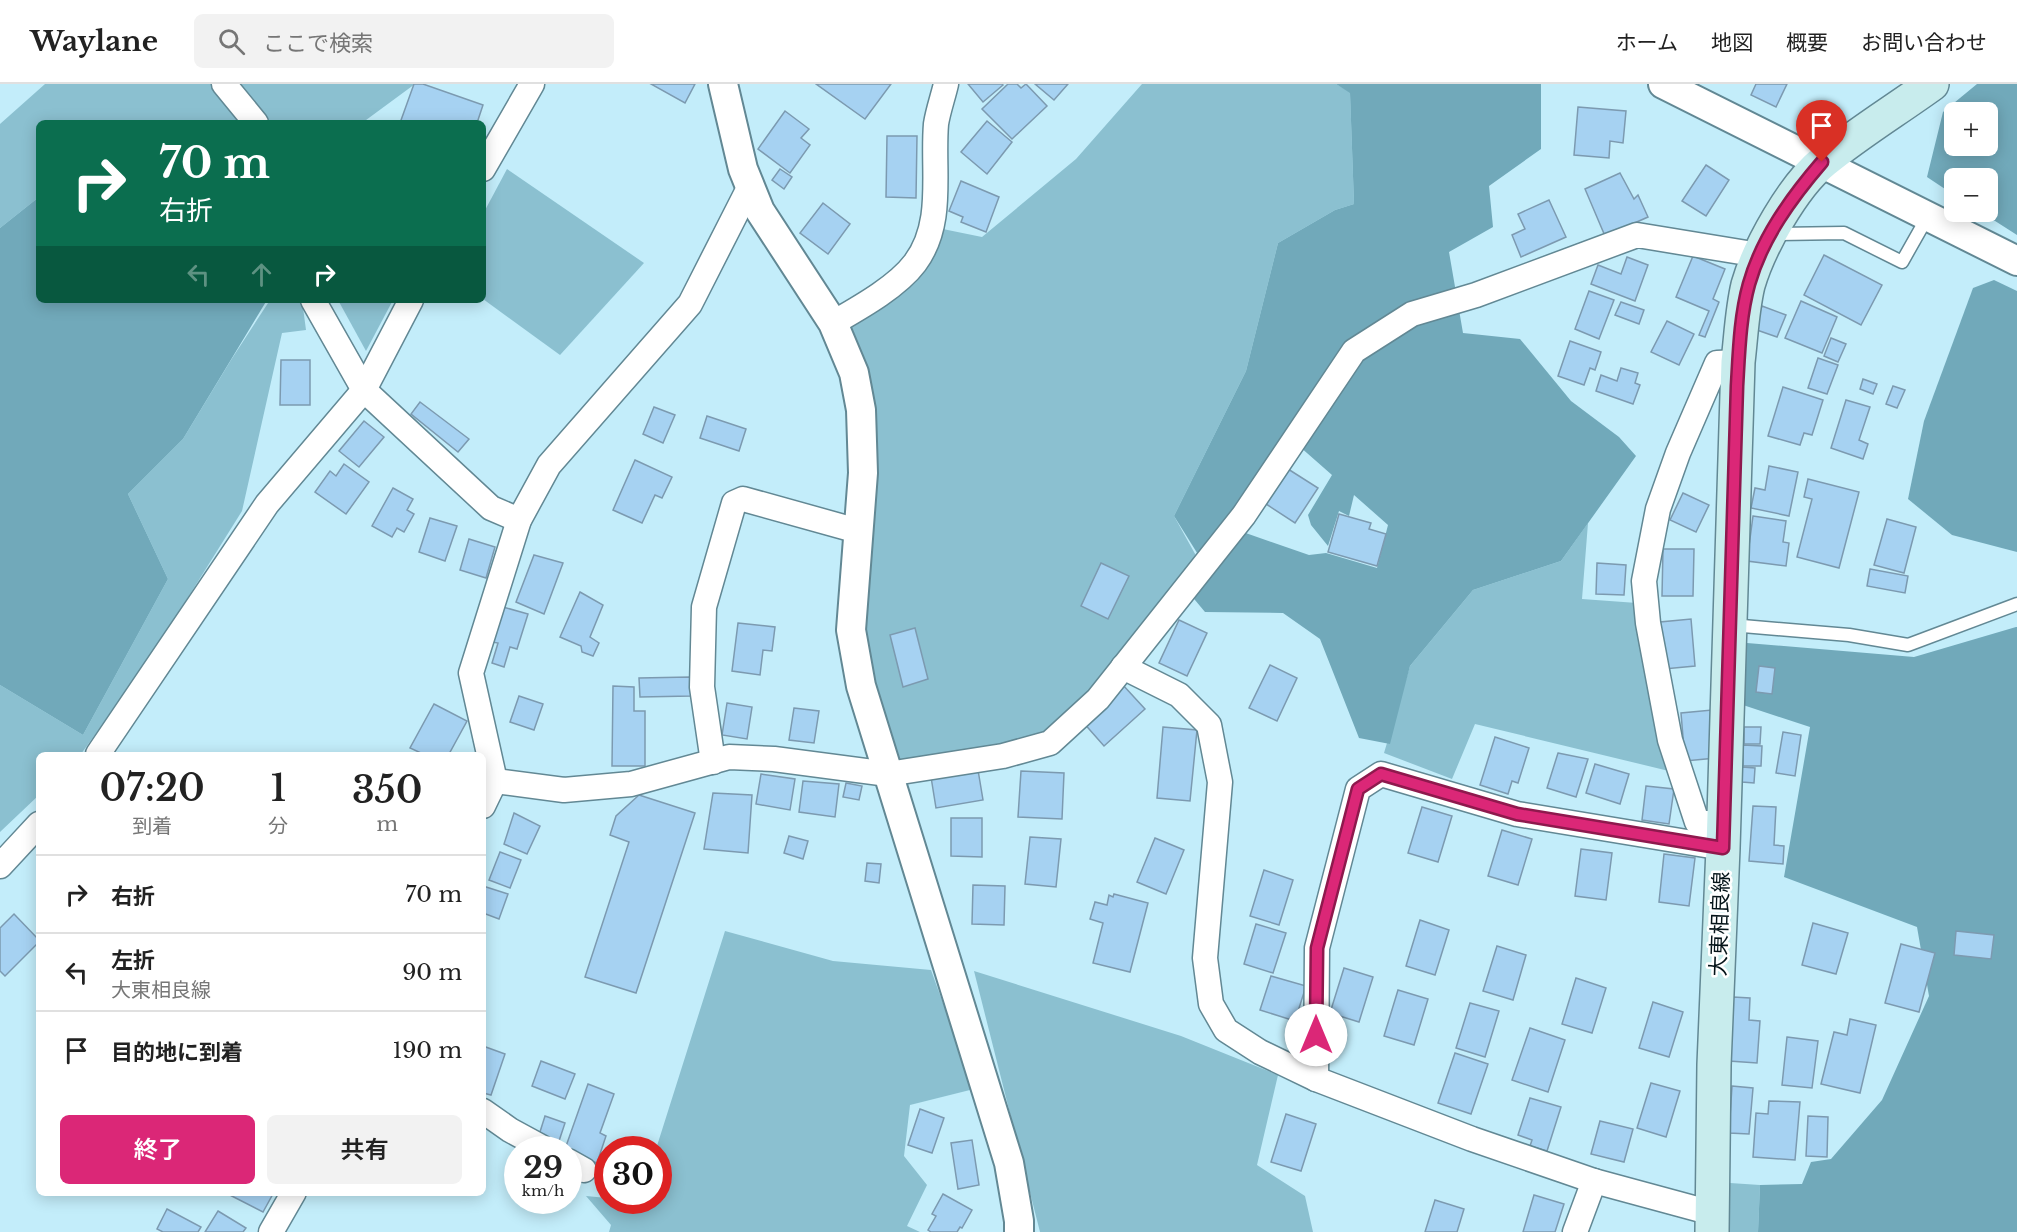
<!DOCTYPE html>
<html lang="ja">
<head>
<meta charset="utf-8">
<style>
  body { margin:0; font-family:"Libre Baskerville","Noto Sans JP",serif; background:#f2f2f2; color:#222; height:100vh; display:flex; flex-direction:column; font-size:22px; white-space:nowrap }
  * { box-sizing:border-box; margin:0 }
  p { font-size:20px; color:#767676 }
  .icon { flex:none; width:33px; height:33px; fill:none; stroke:currentColor; stroke-width:2; stroke-linecap:round; stroke-linejoin:round }
  .map { position:relative; flex:1; overflow:hidden }
  .details { position:absolute; left:36px; top:668px; width:450px; height:444px; display:flex; flex-direction:column; background:#fff; border-radius:9px; box-shadow:0 3px 15px #0003 }
  .details>* { flex:none }
  .hud { position:absolute; left:36px; top:36px; width:450px; height:183px; border-radius:9px; box-shadow:0 3px 15px #0003; background:#0b6e4f; color:#fff; overflow:hidden }
  .controls { position:absolute; left:1944px; top:18px; display:grid; gap:12px }
  .controls a { display:grid; place-items:center; width:54px; height:54px; border-radius:9px; background:#fff; box-shadow:0 3px 15px #0003; font-size:30px }
  .speed { position:absolute; left:504px; top:1052px; display:flex; gap:12px; font-size:30px; font-weight:700; text-align:center }
  .speed>* { display:grid; place-content:center; width:78px; height:78px; border-radius:50%; background:#fff; box-shadow:0 3px 15px #0003; line-height:1 }
  .speed small { font-size:15px; font-weight:400 }
  .speed .limit { border:9px solid #d22; background:#fff; color:#111 }
  .pin { position:absolute; display:grid; place-items:center; width:51px; height:51px; color:#fff; margin:-62px -26px; border-radius:50% 50% 50% 0; rotate:-45deg; box-shadow:0 0 6px #0007 }
  .pin .icon { rotate:45deg }
  .me { position:absolute; width:66px; margin:-33px; rotate:0deg; stroke-linejoin:round; filter:drop-shadow(0 0 4px #0008) }
  .turn { display:flex; align-items:center; gap:21px; height:126px; padding:0 24px; font-size:27px }
  .turn .icon { width:78px; height:78px; stroke-width:2.5 }
  .turn b { display:block; font-size:42px; line-height:51px }
  .lanes { display:flex; align-items:center; height:57px; padding:0 24px; background:#0003; justify-content:center; gap:30px; direction:ltr }
  .lanes .off { opacity:.35 }
  .eta { display:flex; justify-content:space-evenly; align-items:center; height:102px; text-align:center }
  .eta b { font-size:36px; font-weight:600; line-height:42px }
  .button { display:flex; gap:12px; margin-top:auto; padding:12px 24px }
  .button a { flex:1; height:69px; border-radius:9px; background:#db2777; color:#fff; font-size:24px; font-weight:600; line-height:69px; text-align:center }
  .button a+a { background:#f2f2f2; color:#222 }
  ul { padding:0; list-style:none }
  li { display:flex; align-items:center; gap:18px; height:78px; padding:0 24px; border-top:2px solid #e0e0e0 }
  li div { flex:1 }
  li b { display:block; font-size:22px }
  li em { font-style:normal }
  header { display:flex; align-items:center; gap:36px; box-sizing:border-box; height:84px; padding:0 30px; background:#fff; border-bottom:2px solid #e0e0e0 }
  header strong { font-size:28px }
  nav { display:flex; gap:33px; margin-inline-start:auto; font-size:21px }
  .search { width:420px; height:54px; background:#f2f2f2; display:flex; align-items:center; gap:15px; box-sizing:border-box; padding:0 21px; border-radius:9px; color:#767676; font-size:22px }
  .map>svg:first-child { display:block }
  .green { fill:#8bc0d0 }
  .forest { fill:#71a9ba; fill-rule:evenodd }
  .building { fill:#a6d2f2; stroke:#7c9ab0; stroke-width:1.5 }
  .lines { fill:none; stroke-linecap:round; stroke-linejoin:round }
  .service-casing { stroke:#628894; stroke-width:15 }
  .minor-casing { stroke:#628894; stroke-width:27 }
  .tertiary-casing { stroke:#628894; stroke-width:32 }
  .secondary-casing { stroke:#628894; stroke-width:36 }
  .service { stroke:#fff; stroke-width:12 }
  .minor { stroke:#fff; stroke-width:24 }
  .tertiary { stroke:#fff; stroke-width:28 }
  .secondary { stroke:#c8eced; stroke-width:33 }
  .route-casing { stroke:#8e194d; stroke-width:15 }
  .route { stroke:#db2777; stroke-width:10 }
  .labels { text-anchor:middle; stroke-width:5; stroke-linejoin:round; paint-order:stroke }
  .street-label { font-size:21px; fill:#041318; stroke:#fff }
</style>
</head>
<body>
<header>
<strong>Waylane</strong>
<div class="search"><svg class="icon" aria-label="search" viewBox="0 0 24 24"><circle cx="10" cy="10" r="6"/><path d="M15 15l6 6"/></svg>ここで検索</div>
<nav><a>ホーム</a><a>地図</a><a>概要</a><a>お問い合わせ</a></nav>
</header>
<div class="map">
<svg width="2017" height="1148" viewBox="0 0 2017 1148">
  <rect width="100%" height="100%" fill="#c3edfa"/>
  <!-- green -->
  <g class="green">
    <path d="M45 0H415L362 39H39V113L0 144V40Z"/>
    <path d="M1142 0H1336L1350 8 1354 120 1335 126 1278 159 1246 287 1174 432 1199 477 1050 659 897 687 851 546 856 299 835 238 912 186 933 143 982 153 1076 75Z"/>
    <path d="M507 85 644 179 560 271 483 215V130Z"/>
    <path d="M270 216H302L306 246 282 249 242 427 147 579 81 670H39V711L0 748V601L83 651 168 495 128 410 183 355 231 276Z"/>
    <path d="M338 216H393L366 267Z"/>
    <path d="M1588 439 1582 515 1637 519 1673 688 1475 640 1452 695 1384 669 1410 582 1473 506 1561 477Z"/>
    <path d="M725 847 833 877 931 886 974 1005 910 1021 904 1072 927 1101 907 1142 920 1148H609L611 1141 586 1112 607 1114 608 1116H658V1065H656Z"/>
    <path d="M974 887 1181 952 1278 991 1257 1081 1305 1112 1313 1148H1040Z"/>
    <path d="M1730 1099 1760 1101 1758 1148H1727Z"/>
  </g>
  <!-- forest -->
  <g class="forest">
    <path d="M1336 0H1541V65L1489 102 1493 143 1449 168 1463 249 1520 255 1571 317 1619 353 1636 372 1561 477 1473 506 1410 582 1390 660 1359 654 1320 555 1283 529 1205 528 1190 510 1240 447 1309 471 1326 469 1377 484 1388 441 1354 411 1349 432 1339 427 1328 462 1311 441 1308 431 1332 391 1299 362 1204 480 1174 432 1246 287 1278 159 1335 126 1354 120 1350 9Z"/>
    <path d="M1977 0H2017V151L1981 128H1988V94H1954V111L1927 93 1943 28ZM1988 28V62H1954V28Z"/>
    <path d="M39 113V216H267L183 355 128 410 168 495 83 651 0 601V144Z"/>
    <path d="M1994 196 2017 207V468L1952 451 1908 415 1924 337 1973 204Z"/>
    <path d="M2016 543H2017V1148H1758L1760 1101 1802 1100 1811 1078 1831 1075 1882 1016 1929 912 1917 843 1784 793 1810 643 1743 621 1747 559 1914 573Z"/>
  </g>
  <!-- building -->
  <g class="building">
    <path d="M414 0H423L483 21 477 39H400Z"/>
    <path d="M651 0H695L685 19Z"/>
    <path d="M816 0H891L865 35Z"/>
    <path d="M968 0H1002L1003 1 983 18Z"/>
    <path d="M1008 0H1017L1021 4 1026 0 1047 22 1012 55 982 25Z"/>
    <path d="M1035 0H1068L1054 16Z"/>
    <path d="M1756 0H1787L1776 23 1751 11Z"/>
    <path d="M1578 23 1626 27 1623 59 1610 57 1609 74 1574 71Z"/>
    <path d="M785 27 809 45 801 54 810 61 790 89 758 65Z"/>
    <path d="M987 37 1012 58 987 90 961 68Z"/>
    <path d="M887 52H917L916 114 886 113Z"/>
    <path d="M1706 81 1729 96 1706 132 1682 117Z"/>
    <path d="M780 85 792 93 784 105 772 96Z"/>
    <path d="M1620 89 1634 115 1638 111 1648 133 1605 152 1585 105Z"/>
    <path d="M961 97 999 113 986 148 961 138 963 133 949 127Z"/>
    <path d="M1549 116 1566 153 1521 173 1512 151 1525 145 1518 130Z"/>
    <path d="M823 119 850 140 828 170 800 149Z"/>
    <path d="M1824 171 1882 201 1861 241 1804 211Z"/>
    <path d="M1693 172 1725 185 1713 215 1719 218 1705 253 1699 251 1709 227 1676 213Z"/>
    <path d="M1627 173 1648 181 1635 217 1591 200 1598 181 1621 190Z"/>
    <path d="M1589 207 1614 216 1599 255 1575 245Z"/>
    <path d="M1801 217 1837 233 1822 269 1785 254Z"/>
    <path d="M1621 218 1644 226 1639 240 1615 231Z"/>
    <path d="M1762 222 1786 231 1777 253 1754 245Z"/>
    <path d="M1667 237 1694 250 1679 281 1651 268Z"/>
    <path d="M1831 254 1846 260 1838 278 1824 272Z"/>
    <path d="M1570 257 1601 268 1595 286 1590 284 1584 301 1558 292Z"/>
    <path d="M1818 274 1838 281 1827 310 1808 304Z"/>
    <path d="M281 276H310V321H280Z"/>
    <path d="M1621 284 1638 289 1635 299 1640 301 1633 320 1596 307 1601 291 1617 297Z"/>
    <path d="M1863 295 1877 300 1873 310 1860 305Z"/>
    <path d="M1893 302 1905 306 1897 324 1886 320Z"/>
    <path d="M1783 303 1823 316 1812 351 1804 349 1800 361 1768 352Z"/>
    <path d="M1846 316 1870 323 1859 356 1868 360 1863 375 1831 364Z"/>
    <path d="M420 318 469 355 458 368 411 330Z"/>
    <path d="M654 323 675 331 663 359 643 350Z"/>
    <path d="M707 332 746 345 739 367 700 354Z"/>
    <path d="M364 337 384 353 359 383 339 367Z"/>
    <path d="M635 376 672 393 662 414 655 411 642 439 613 426Z"/>
    <path d="M344 380 369 398 346 430 315 408 330 387 336 392Z"/>
    <path d="M1769 382 1798 388 1789 432 1751 424 1755 404 1765 406Z"/>
    <path d="M1288 385 1318 404 1295 439 1266 420Z"/>
    <path d="M1808 395 1859 408 1839 484 1797 473 1812 415 1804 413Z"/>
    <path d="M393 404 413 415 407 426 414 430 404 448 397 444 392 453 372 442Z"/>
    <path d="M1683 409 1709 421 1696 448 1670 436Z"/>
    <path d="M1339 430 1371 439 1369 445 1386 450 1377 482 1328 468Z"/>
    <path d="M1753 432 1786 437 1783 458 1789 459 1786 482 1747 477Z"/>
    <path d="M430 434 457 442 445 477 419 468Z"/>
    <path d="M1887 435 1916 443 1904 489 1874 481Z"/>
    <path d="M469 455 495 463 486 494 460 486Z"/>
    <path d="M1663 465H1694L1693 512H1662Z"/>
    <path d="M534 471 563 479 544 530 516 518Z"/>
    <path d="M1101 479 1129 492 1108 535 1081 522Z"/>
    <path d="M1597 479 1626 481 1624 511 1596 510Z"/>
    <path d="M1870 485 1908 492 1905 509 1867 502Z"/>
    <path d="M580 508 603 521 590 553 599 559 593 572 582 568 581 562 560 553Z"/>
    <path d="M503 523 528 530 517 565 510 563 504 583 492 579 498 559 492 558Z"/>
    <path d="M1691 535 1695 582 1664 585 1660 538Z"/>
    <path d="M1179 536 1207 549 1187 592 1159 579Z"/>
    <path d="M738 539 775 543 772 567 763 566 760 591 732 587Z"/>
    <path d="M915 544 928 595 903 603 890 551Z"/>
    <path d="M1270 581 1297 594 1277 637 1249 624Z"/>
    <path d="M1759 582 1775 584 1772 610 1756 608Z"/>
    <path d="M690 593 691 612 640 613 639 594Z"/>
    <path d="M1122 600 1145 625 1104 662 1082 637Z"/>
    <path d="M613 602 634 603V627H645V682H612Z"/>
    <path d="M519 612 543 620 534 646 510 638Z"/>
    <path d="M727 619 752 623 747 655 722 651Z"/>
    <path d="M434 620 467 637 449 670H423L410 664Z"/>
    <path d="M794 624 819 627 814 659 789 656Z"/>
    <path d="M1712 626 1716 674 1685 677 1681 629Z"/>
    <path d="M1163 643 1197 646 1190 717 1157 714Z"/>
    <path d="M1744 643H1761L1760 660H1744Z"/>
    <path d="M1783 648 1801 651 1795 692 1776 689Z"/>
    <path d="M1495 653 1529 664 1518 699 1512 697 1508 710 1480 701Z"/>
    <path d="M1743 661 1762 662 1761 682H1743Z"/>
    <path d="M1558 669 1588 675 1576 713 1547 704Z"/>
    <path d="M1595 680 1629 690 1620 720 1586 709Z"/>
    <path d="M1742 683 1755 684 1754 699 1742 698Z"/>
    <path d="M978 686 983 716 936 724 931 693Z"/>
    <path d="M1021 687 1064 689 1062 735 1018 733Z"/>
    <path d="M761 690 795 695 790 726 756 720Z"/>
    <path d="M803 697 839 700 835 733 799 728Z"/>
    <path d="M846 699 862 702 859 716 843 713Z"/>
    <path d="M1646 702 1674 705 1669 740 1642 736Z"/>
    <path d="M713 709 752 711 748 769 704 765Z"/>
    <path d="M639 711 695 729 636 909 585 893 629 758 610 751 616 732Z"/>
    <path d="M1753 722 1776 723 1774 761 1784 762 1783 780 1749 777Z"/>
    <path d="M1422 723 1452 732 1438 778 1408 769Z"/>
    <path d="M514 729 540 742 527 770 504 760Z"/>
    <path d="M951 734H982V773L951 772Z"/>
    <path d="M1502 746 1532 755 1518 801 1488 792Z"/>
    <path d="M789 752 808 757 803 775 784 769Z"/>
    <path d="M1030 753 1061 755 1056 803 1025 800Z"/>
    <path d="M1155 754 1184 766 1166 810 1137 798Z"/>
    <path d="M1581 765 1612 769 1606 816 1575 812Z"/>
    <path d="M500 768 521 776 510 804 489 796Z"/>
    <path d="M1664 770 1695 774 1689 822 1659 818Z"/>
    <path d="M867 779 881 780 879 799 865 797Z"/>
    <path d="M1264 786 1293 796 1279 841 1250 832Z"/>
    <path d="M973 801 1005 802 1004 841 972 840Z"/>
    <path d="M483 802 508 810 499 835 483 829Z"/>
    <path d="M1114 810 1148 819 1130 888 1093 879 1103 839 1090 835 1095 818 1107 821 1109 811 1113 813Z"/>
    <path d="M14 830 39 856V858L5 892 0 887V844Z"/>
    <path d="M1420 836 1449 846 1435 891 1406 882Z"/>
    <path d="M1813 839 1848 849 1836 890 1802 881Z"/>
    <path d="M1256 840 1286 849 1273 889 1244 880Z"/>
    <path d="M1956 847 1994 851 1991 875 1954 871Z"/>
    <path d="M1901 860 1935 869 1919 928 1885 919Z"/>
    <path d="M1497 862 1526 871 1513 916 1483 907Z"/>
    <path d="M1344 884 1373 893 1359 938 1330 929Z"/>
    <path d="M1271 892 1306 902 1295 937 1260 926Z"/>
    <path d="M1576 894 1606 904 1592 949 1562 940Z"/>
    <path d="M1398 906 1428 915 1414 961 1384 952Z"/>
    <path d="M1733 913 1750 914 1749 936 1760 937 1757 979 1729 977Z"/>
    <path d="M1653 918 1683 928 1669 973 1639 964Z"/>
    <path d="M1470 919 1499 927 1485 973 1456 964Z"/>
    <path d="M1850 935 1876 941 1860 1009 1821 1000 1834 948 1847 951Z"/>
    <path d="M1530 944 1565 956 1548 1008 1512 996Z"/>
    <path d="M1787 953 1818 957 1812 1004 1782 1001Z"/>
    <path d="M483 962 505 970 491 1011 483 1009Z"/>
    <path d="M1455 969 1488 980 1471 1030 1438 1019Z"/>
    <path d="M541 977 575 990 565 1015 532 1002Z"/>
    <path d="M1651 999 1680 1007 1666 1053 1637 1044Z"/>
    <path d="M588 1000 614 1010 600 1049 606 1052 597 1079 568 1069V1065H565Z"/>
    <path d="M1732 1002 1753 1004 1749 1050 1729 1049Z"/>
    <path d="M1530 1014 1561 1023 1547 1067 1530 1062 1532 1056 1518 1051Z"/>
    <path d="M1769 1017 1800 1018 1795 1076 1753 1073 1756 1029 1768 1030Z"/>
    <path d="M920 1025 944 1034 932 1069 908 1061Z"/>
    <path d="M1286 1030 1316 1040 1301 1087 1271 1078Z"/>
    <path d="M545 1032 565 1039 559 1057 539 1051Z"/>
    <path d="M1808 1032 1828 1033 1827 1073 1806 1072Z"/>
    <path d="M1600 1037 1633 1045 1624 1078 1591 1070Z"/>
    <path d="M972 1056 979 1101 958 1105 951 1059Z"/>
    <path d="M224 1108H274L263 1128Z"/>
    <path d="M943 1110 972 1126 962 1144 960 1143 957 1148H931L928 1146 936 1132 932 1130Z"/>
    <path d="M1534 1111 1564 1120 1555 1148H1523Z"/>
    <path d="M1435 1116 1464 1125 1457 1148H1425Z"/>
    <path d="M167 1125 201 1143 198 1148H163L157 1145Z"/>
    <path d="M218 1127 246 1144 243 1148H205Z"/>
  </g>
  <g class="lines">
    <!-- service casing -->
    <g class="service-casing">
      <g id="service">
        <path d="M1773 150 1844 149 1902 178 1928 132"/>
        <path d="M1731 541 1849 551 1908 561 2017 520"/>
      </g>
    </g>
    <!-- minor casing -->
    <g class="minor-casing">
      <g id="minor">
        <path d="M224 0 256 39"/>
        <path d="M483 85 532 0"/>
        <path d="M313 216 364 306 491 424 519 436"/>
        <path d="M833 239C859 224 897 203 915 179 945 139 932 87 936 40 938 27 943 13 946 0"/>
        <path d="M1123 583 1179 611 1209 641 1220 698 1205 874 1211 920 1226 946 1260 968 1316 995 1472 1055 1594 1097 1712 1129"/>
        <path d="M98 670 267 420 364 306 411 216"/>
        <path d="M713 678 702 603 704 523 734 419 743 415 858 447"/>
        <path d="M495 697 564 706 631 700 729 673 774 675 888 690 1003 672 1050 659 1098 615 1244 431 1354 267 1412 230 1476 211 1637 151 1759 171"/>
        <path d="M483 722 495 697 471 589 519 436 549 381 690 220 750 102"/>
        <path d="M1724 741 1697 738 1670 656 1648 539 1644 497 1658 425 1678 369 1717 279 1738 278"/>
        <path d="M0 782 39 740"/>
        <path d="M1316 995 1317 864 1358 705 1381 690 1517 730 1723 764"/>
        <path d="M483 1027 510 1046 545 1065"/>
        <path d="M568 1077 584 1086"/>
        <path d="M271 1148 294 1108"/>
        <path d="M1575 1148 1594 1097"/>
      </g>
    </g>
    <!-- tertiary casing -->
    <g class="tertiary-casing">
      <g id="tertiary">
        <path d="M723 0 743 85 760 127 833 239 854 289 861 326 863 389 851 546 861 602 1009 1079 1019 1137V1148"/>
        <path d="M1663 0 2017 177"/>
      </g>
    </g>
    <!-- secondary casing -->
    <g class="secondary-casing">
      <path id="secondary" d="M1712 1148 1714 981 1723 764 1738 278C1741 253 1742 226 1748 201 1759 163 1793 102 1824 77 1858 49 1896 26 1932 0"/>
    </g>
    <!-- service -->
    <use href="#service" class="service"/>
    <!-- minor -->
    <use href="#minor" class="minor"/>
    <!-- tertiary -->
    <use href="#tertiary" class="tertiary"/>
    <!-- secondary -->
    <use href="#secondary" class="secondary"/>
  </g>
  <g class="lines">
    <!-- route casing -->
    <g class="route-casing">
      <path id="route" d="M1316 951 1317 864 1358 705 1381 690 1517 730 1723 764 1737 302C1739 268 1740 232 1749 200 1762 154 1791 114 1822 78"/>
    </g>
    <!-- route -->
    <use href="#route" class="route"/>
  </g>
  <g class="labels">
    <!-- street labels -->
    <g class="street-label">
      <text transform="translate(1720 840) rotate(-88)" y="7">大東相良線</text>
    </g>
  </g>
</svg>
<div class="controls">
<a>+</a>
<a>−</a>
</div>
<div class="speed"><div>29<small>km/h</small></div><div class="limit">30</div></div>
<div class="pin" style="left:1822px;top:78px;background:#d93025"><svg class="icon" aria-label="arrive" viewBox="0 0 24 24"><path d="M6 21V4h12l-3 4 3 4H6"/></svg></div>
<svg class="me" style="left:1316px;top:951px" viewBox="-20 -20 40 40"><circle r="19" fill="#fff"/><path d="M0-13L10 11 0 6-10 11z" fill="#db2777"/></svg>
<div class="hud">
<div class="turn"><svg class="icon" aria-label="right" viewBox="0 0 24 24"><path d="M7 20v-9h11M14 6l5 5-5 5"/></svg><div><b>70 m</b>右折</div></div>
<div class="lanes"><svg class="icon off" aria-label="left" viewBox="0 0 24 24"><path d="M17 20v-9H6M10 6l-5 5 5 5"/></svg><svg class="icon off" aria-label="ahead" viewBox="0 0 24 24"><path d="M12 20V5M6 11l6-6 6 6"/></svg><svg class="icon" aria-label="right" viewBox="0 0 24 24"><path d="M7 20v-9h11M14 6l5 5-5 5"/></svg></div>
</div>
<section class="details">
<div class="eta">
<div><b>07:20</b><p>到着</p></div>
<div><b>1</b><p>分</p></div>
<div><b>350</b><p>m</p></div>
</div>
<ul>
<li><svg class="icon" aria-label="right" viewBox="0 0 24 24"><path d="M7 20v-9h11M14 6l5 5-5 5"/></svg><div><b>右折</b></div><em>70 m</em></li>
<li><svg class="icon" aria-label="left" viewBox="0 0 24 24"><path d="M17 20v-9H6M10 6l-5 5 5 5"/></svg><div><b>左折</b><p>大東相良線</p></div><em>90 m</em></li>
<li><svg class="icon" aria-label="arrive" viewBox="0 0 24 24"><path d="M6 21V4h12l-3 4 3 4H6"/></svg><div><b>目的地に到着</b></div><em>190 m</em></li>
</ul>
<div class="button"><a>終了</a><a>共有</a></div>
</section>
</div>
</body>
</html>
